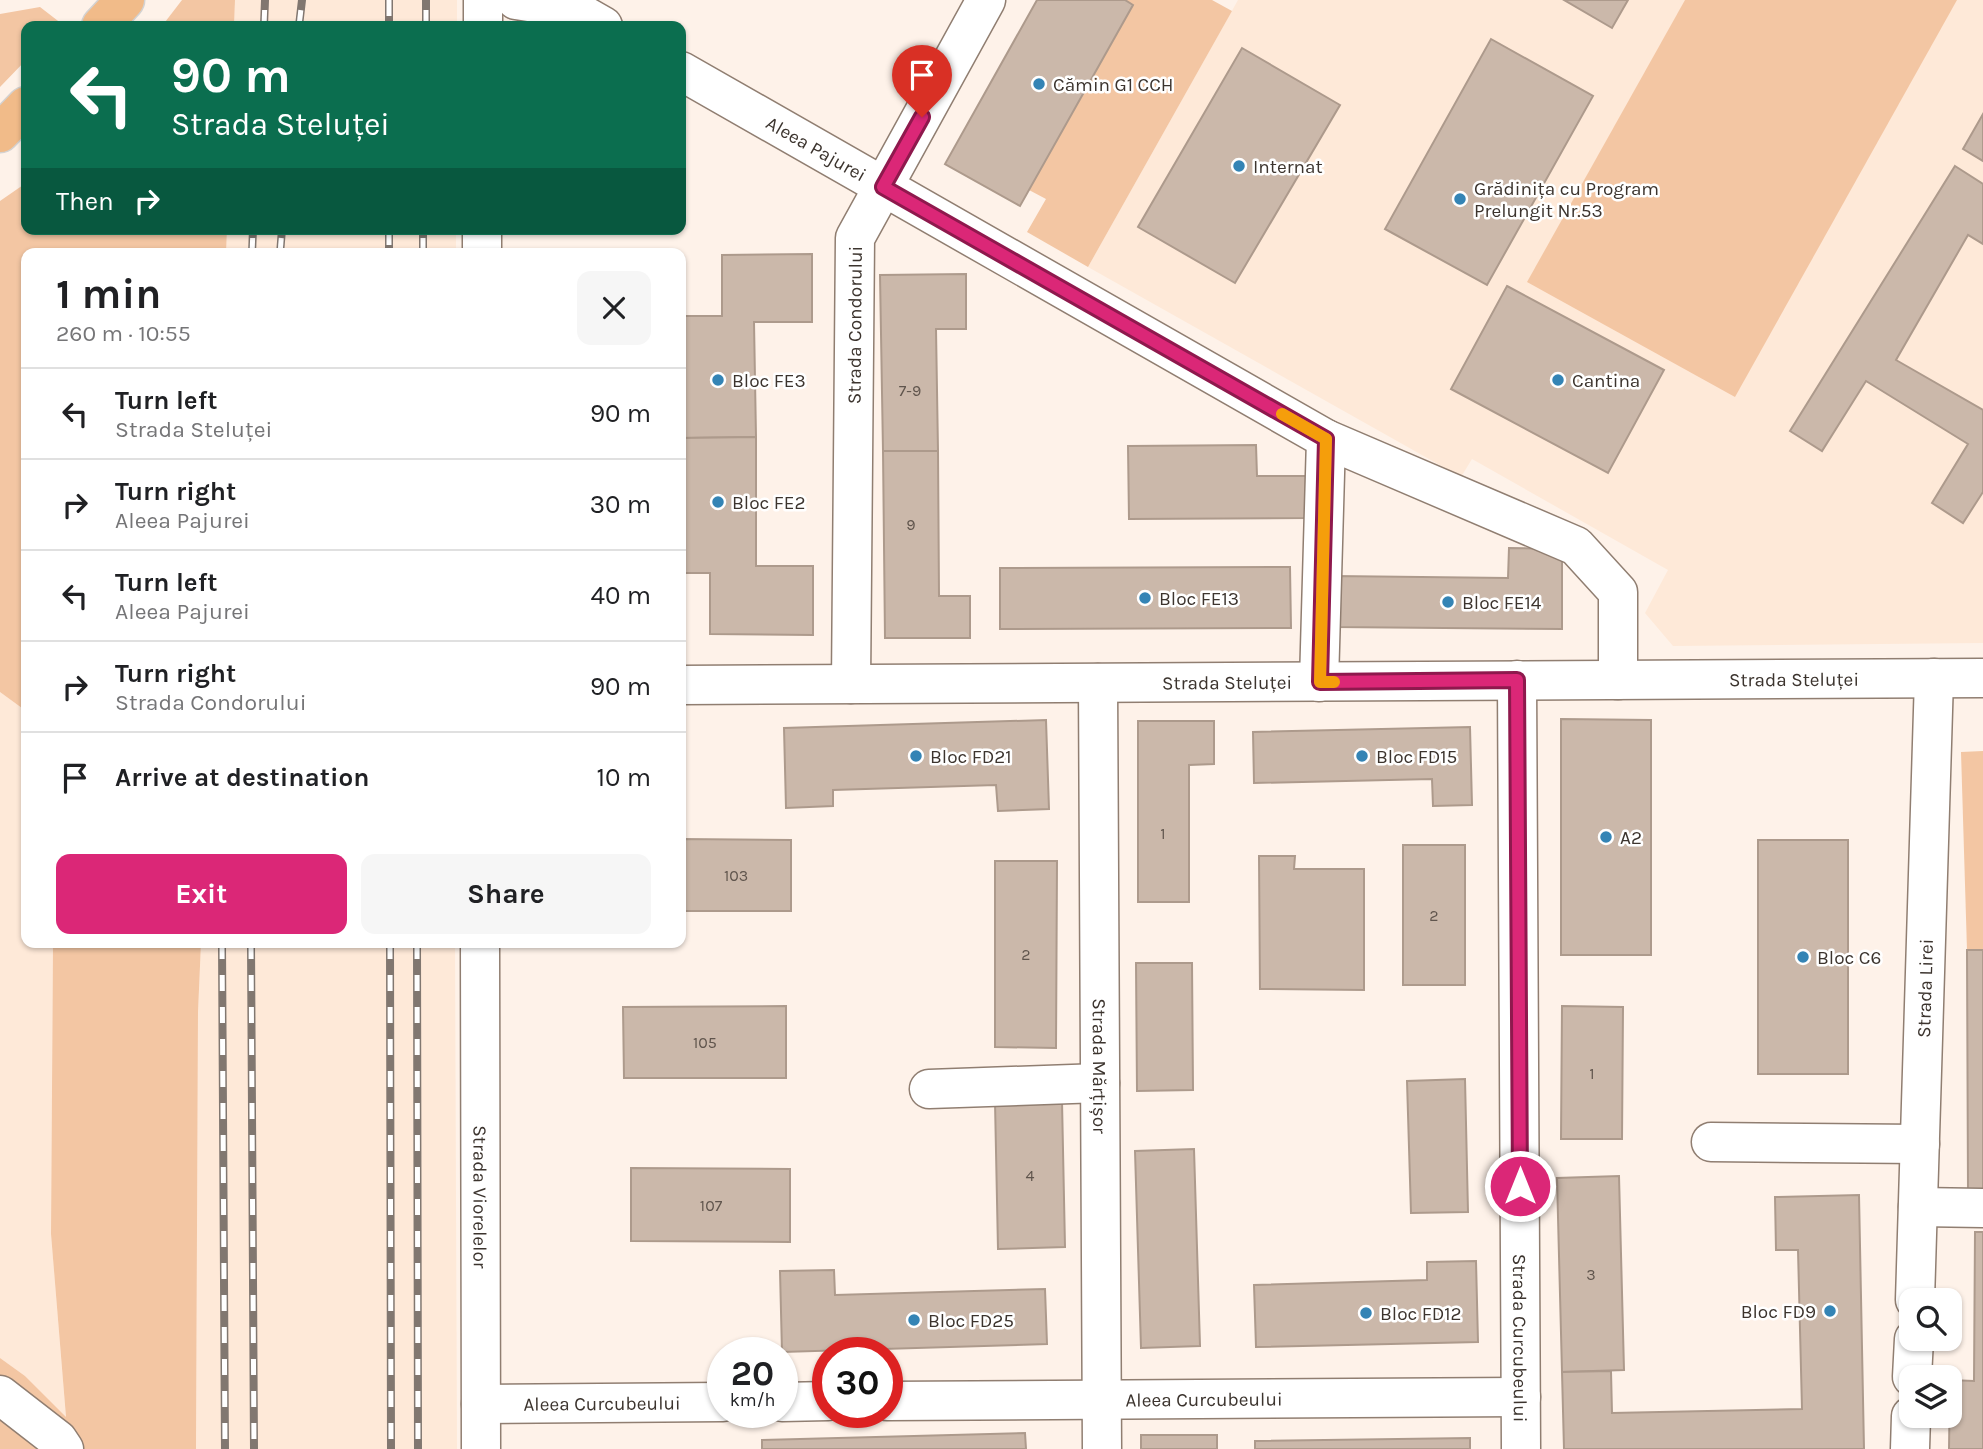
<!DOCTYPE html>
<html lang="en">
<head>
<meta charset="utf-8">
<style>
  body { margin:0; font-family:Karla,sans-serif; background:#f6f6f6; color:#202124; height:100vh; display:flex; flex-direction:column; font-size:26px; white-space:nowrap }
  * { box-sizing:border-box; margin:0 }
  p { font-size:23px; color:#757577 }
  .icon { flex:none; width:38px; height:38px; fill:none; stroke:currentColor; stroke-width:2; stroke-linecap:round; stroke-linejoin:round }
  .map { position:relative; flex:1; overflow:hidden }
  .drawer { position:absolute; left:21px; top:248px; width:665px; height:700px; display:flex; flex-direction:column; background:#fff; border-radius:14px; box-shadow:0 2px 5px #0004 }
  .drawer>* { flex:none }
  .guide { position:absolute; left:21px; top:21px; width:665px; height:214px; border-radius:14px; box-shadow:0 2px 5px #0004; background:#0b6e4f; color:#fff; overflow:hidden }
  .buttons { position:absolute; left:1899px; top:1288px; display:grid; gap:14px }
  .buttons a { display:grid; place-items:center; width:63px; height:63px; border-radius:14px; background:#fff; box-shadow:0 2px 5px #0004; font-size:35px }
  .speed { position:absolute; left:707px; top:1337px; display:flex; gap:14px; font-size:35px; font-weight:700; text-align:center }
  .speed>* { display:grid; place-content:center; width:91px; height:91px; border-radius:50%; background:#fff; box-shadow:0 2px 5px #0004; line-height:1 }
  .speed small { font-size:18px; font-weight:400 }
  .speed .limit { border:10px solid #d22; background:#fff; color:#111 }
  .pin { position:absolute; display:grid; place-items:center; width:60px; height:60px; color:#fff; margin:-72px -30px; border-radius:50% 50% 50% 0; rotate:-45deg; box-shadow:0 0 7px #0007 }
  .pin .icon { rotate:45deg }
  .me { position:absolute; width:77px; margin:-38px; rotate:0deg; stroke-linejoin:round; filter:drop-shadow(0 0 5px #0008) }
  .turn { display:flex; align-items:center; gap:24px; height:147px; padding:0 35px; font-size:32px }
  .turn .icon { width:91px; height:91px; stroke-width:2.5 }
  .turn b { display:block; font-size:49px; line-height:60px }
  .then { display:flex; align-items:center; height:66px; padding:0 35px; background:#0003; gap:14px; font-size:26px }
  .round { display:grid; place-items:center; flex:none; width:74px; height:74px; border-radius:14px; background:#f6f6f6 }
  .head { display:flex; align-items:center; justify-content:space-between; height:119px; padding:0 35px }
  h1 { font-size:42px; font-weight:700; line-height:52px }
  .primary-button { display:flex; gap:14px; margin-top:auto; padding:14px 35px }
  .primary-button a { flex:1; height:80px; border-radius:14px; background:#db2777; color:#fff; font-size:28px; font-weight:700; line-height:80px; text-align:center }
  .primary-button a+a { background:#f6f6f6; color:#202124 }
  ul { padding:0; list-style:none }
  li { display:flex; align-items:center; gap:21px; height:91px; padding:0 35px; border-top:2px solid #e0e0e0 }
  li div { flex:1 }
  li b { display:block; font-size:26px }
  li em { font-style:normal }
  .map>svg:first-child { display:block }
  .built { fill:#fee9d8 }
  .green { fill:#f3c6a3 }
  .building { fill:#cbb8aa; stroke:#ad9a8c; stroke-width:2 }
  .lines { fill:none; stroke-linecap:round; stroke-linejoin:round }
  .minor-casing { stroke:#907e71; stroke-width:41 }
  .major-casing { stroke:#d4d2d1; stroke-width:41 }
  .minor { stroke:#fff; stroke-width:38 }
  .major { stroke:#f1bb89; stroke-width:38 }
  .rail-casing { stroke:#817770; stroke-width:8 }
  .rail { stroke:#fff; stroke-width:5; stroke-dasharray:16; stroke-linecap:butt }
  .route-casing { stroke:#8e194d; stroke-width:18 }
  .route { stroke:#db2777; stroke-width:12 }
  .slow { stroke:#f59e0b; stroke-width:12 }
  .poi-dot { fill:#3484b5; stroke:#fff; stroke-width:2.5 }
  .labels { text-anchor:middle; stroke-width:5; stroke-linejoin:round; paint-order:stroke }
  .number-label { font-size:16px; fill:#60554d }
  .poi-label { font-size:19px; fill:#3c342e; stroke:#fff; text-anchor:start }
  .street-label { font-size:19px; fill:#3c342e; stroke:#fff }
</style>
</head>
<body>
<div class="map">
<svg width="1983" height="1449" viewBox="0 0 1983 1449">
  <rect width="100%" height="100%" fill="#fef2e9"/>
  <!-- built -->
  <g class="built">
    <path d="M235 0H457V26H234Z"/>
    <path d="M1238 0H1983V643L1673 646 1645 613 1668 570 1472 459 1461 477 1088 267Z"/>
    <path d="M227 229H456V254H226Z"/>
    <path d="M0 692 26 711V943H53L51 1234 66 1418 25 1376 0 1358Z"/>
    <path d="M201 943H455L457 1449H196L198 1012Z"/>
  </g>
  <!-- green -->
  <g class="green">
    <path d="M182 0H235L234 26H162Z"/>
    <path d="M1125 0H1212L1232 11 1088 267 1027 232 1046 199 1029 190 1133 5Z"/>
    <path d="M1685 0H1957L1735 397 1527 282Z"/>
    <path d="M40 7 62 24 60 26H26V60L0 87V14Z"/>
    <path d="M26 183V229H227L226 254H26V711L0 692V201Z"/>
    <path d="M1983 751V950H1967L1961 752Z"/>
    <path d="M53 943H201L198 1012 196 1449H0V1358L25 1376 66 1417 51 1234Z"/>
  </g>
  <!-- building -->
  <g class="building">
    <path d="M1037 0H1125L1133 5 1020 206 945 164Z"/>
    <path d="M1564 0H1628L1612 28Z"/>
    <path d="M1491 39 1593 96 1487 285 1385 229Z"/>
    <path d="M1242 48 1340 105 1235 283 1138 227Z"/>
    <path d="M1983 114V161L1963 149Z"/>
    <path d="M1955 166 1983 184V244L1968 235 1896 360 1983 410V492L1963 523 1932 503 1968 444 1866 381 1822 451 1790 431Z"/>
    <path d="M812 254V322H754L756 437 681 438V316H722V255Z"/>
    <path d="M966 274V329H936L938 451H883L880 275Z"/>
    <path d="M1507 286 1664 370 1608 473 1451 389Z"/>
    <path d="M756 437V566H813V635L710 634V573H681V438Z"/>
    <path d="M1256 445 1257 476H1307V518L1129 519 1128 446Z"/>
    <path d="M883 451H938L939 596H970V638H885Z"/>
    <path d="M1509 548 1562 549V629L1335 627V576L1508 578Z"/>
    <path d="M1290 567 1291 628 1000 629V568Z"/>
    <path d="M1561 719 1651 720V955H1561Z"/>
    <path d="M1046 720 1049 809 998 811 996 785 833 790V806L786 808 784 728Z"/>
    <path d="M1138 721H1214V764L1189 765V902H1138Z"/>
    <path d="M1470 727 1472 805 1433 806 1432 779 1254 783 1253 732Z"/>
    <path d="M681 839 791 840V911H681Z"/>
    <rect x="1758" y="840" width="90" height="234"/>
    <rect x="1403" y="845" width="62" height="140"/>
    <path d="M1259 856H1295L1294 869H1364V990L1260 989Z"/>
    <path d="M995 861H1057L1056 1048 995 1047Z"/>
    <path d="M1967 950H1983V1189H1968Z"/>
    <path d="M1136 963H1192L1193 1090 1137 1091Z"/>
    <path d="M786 1006V1078H624L623 1007Z"/>
    <path d="M1562 1006 1623 1007 1622 1139H1561Z"/>
    <path d="M1465 1079 1468 1212 1411 1213 1407 1081Z"/>
    <path d="M1062 1101 1065 1247 998 1249 995 1102Z"/>
    <path d="M1194 1149 1200 1346 1141 1348 1135 1151Z"/>
    <path d="M631 1168 790 1169V1242L631 1241Z"/>
    <path d="M1619 1176 1624 1370 1562 1372 1557 1178Z"/>
    <path d="M1859 1195 1864 1449H1564L1562 1372 1611 1371 1612 1413 1802 1409 1798 1250H1776L1775 1197Z"/>
    <path d="M1975 1232H1983V1449H1949L1950 1380 1974 1381Z"/>
    <path d="M1476 1261 1478 1342 1256 1347 1254 1285 1427 1280V1262Z"/>
    <path d="M834 1270 835 1295 1045 1289 1047 1344 782 1352 780 1271Z"/>
    <path d="M1025 1433 1026 1449H762V1440Z"/>
    <rect x="1141" y="1435" width="76" height="14"/>
    <path d="M1470 1438V1449H1255V1441Z"/>
  </g>
  <g class="lines">
    <!-- minor casing -->
    <g class="minor-casing">
      <g id="minor">
        <path d="M516 0 573 9 603 26"/>
        <path d="M483 26V0"/>
        <path id="s1" d="M681 71 1326 439 1319 682"/>
        <path d="M482 254V229"/>
        <path d="M1326 439 1576 546 1618 592V680"/>
        <path id="s2" d="M1517 680 1521 1449"/>
        <path id="s3" d="M1098 683 1102 1449"/>
        <path id="s4" d="M851 684 855 238 986 0"/>
        <path id="s5" d="M681 685 1983 678"/>
        <path id="s6" d="M480 943 481 1449"/>
        <path d="M929 1089 1100 1083"/>
        <path d="M1711 1142 1920 1144"/>
        <path d="M1918 1207 1983 1208"/>
        <path id="s7" d="M1915 1300 1934 678"/>
        <path d="M1912 1377 1914 1339"/>
        <path d="M0 1395 58 1440 64 1449"/>
        <path id="s8" d="M887 1401 1521 1397"/>
        <path d="M782 1402 828 1401"/>
        <path id="s9" d="M481 1404 723 1402"/>
        <path d="M1910 1449 1911 1416"/>
      </g>
    </g>
    <!-- major casing -->
    <g class="major-casing">
      <g id="major">
        <path d="M101 26 125 0"/>
        <path d="M0 133 26 106"/>
      </g>
    </g>
    <!-- minor -->
    <use href="#minor" class="minor"/>
    <!-- major -->
    <use href="#major" class="major"/>
    <!-- rail casing -->
    <g class="rail-casing">
      <g id="rail">
        <path d="M389 0V26"/>
        <path d="M264 26 265 0"/>
        <path d="M299 26 302 0"/>
        <path d="M426 26V0"/>
        <path d="M389 229V254"/>
        <path d="M252 254 253 229"/>
        <path d="M280 254 282 229"/>
        <path d="M423 254V229"/>
        <path d="M222 943 225 1449"/>
        <path d="M251 943 254 1449"/>
        <path d="M390 943 391 1449"/>
        <path d="M417 943 418 1449"/>
      </g>
    </g>
    <!-- rail -->
    <use href="#rail" class="rail"/>
  </g>
  <g class="lines">
    <!-- route casing -->
    <g class="route-casing">
      <path id="route" d="M922 117 883 187 1326 439 1320 682 1517 680 1520 1186"/>
    </g>
    <!-- route -->
    <use href="#route" class="route"/>
    <!-- slow -->
    <path class="slow" d="M1282 414 1326 439 1320 682H1334"/>
  </g>
  <!-- markers -->
  <g class="poi-dot">
    <circle cx="1039" cy="84" r="7"/>
    <circle cx="1239" cy="166" r="7"/>
    <circle cx="1460" cy="199" r="7"/>
    <circle cx="718" cy="380" r="7"/>
    <circle cx="1558" cy="380" r="7"/>
    <circle cx="718" cy="502" r="7"/>
    <circle cx="1145" cy="598" r="7"/>
    <circle cx="1448" cy="602" r="7"/>
    <circle cx="916" cy="756" r="7"/>
    <circle cx="1362" cy="756" r="7"/>
    <circle cx="1606" cy="837" r="7"/>
    <circle cx="1803" cy="957" r="7"/>
    <circle cx="1830" cy="1311" r="7"/>
    <circle cx="1366" cy="1313" r="7"/>
    <circle cx="914" cy="1320" r="7"/>
  </g>
  <g class="labels">
    <!-- number labels -->
    <g class="number-label">
      <text x="910" y="396">7-9</text>
      <text x="911" y="530">9</text>
      <text x="1163" y="839">1</text>
      <text x="736" y="881">103</text>
      <text x="1434" y="921">2</text>
      <text x="1026" y="960">2</text>
      <text x="705" y="1048">105</text>
      <text x="1592" y="1079">1</text>
      <text x="1030" y="1181">4</text>
      <text x="711" y="1211">107</text>
      <text x="1591" y="1280">3</text>
    </g>
    <!-- poi labels -->
    <g class="poi-label">
      <text x="1053" y="91">Cămin G1 CCH</text>
      <text x="1253" y="173">Internat</text>
      <text x="1474" y="195">Grădinița cu Program<tspan x="1474" dy="22">Prelungit Nr.53</tspan></text>
      <text x="732" y="387">Bloc FE3</text>
      <text x="1572" y="387">Cantina</text>
      <text x="732" y="509">Bloc FE2</text>
      <text x="1159" y="605">Bloc FE13</text>
      <text x="1462" y="609">Bloc FE14</text>
      <text x="930" y="763">Bloc FD21</text>
      <text x="1376" y="763">Bloc FD15</text>
      <text x="1620" y="844">A2</text>
      <text x="1817" y="964">Bloc C6</text>
      <text x="1816" y="1318" text-anchor="end">Bloc FD9</text>
      <text x="1380" y="1320">Bloc FD12</text>
      <text x="928" y="1327">Bloc FD25</text>
    </g>
    <!-- street labels -->
    <g class="street-label">
      <text dy="7" stroke="none"><textPath href="#s1" startOffset="156">Aleea Pajurei</textPath></text>
      <text dy="7" stroke="none"><textPath href="#s4" startOffset="359">Strada Condorului</textPath></text>
      <text dy="7" stroke="none"><textPath href="#s5" startOffset="1113">Strada Steluței</textPath></text>
      <text dy="7" stroke="none"><textPath href="#s5" startOffset="546">Strada Steluței</textPath></text>
      <text dy="7" stroke="none"><textPath href="#s7" startOffset="312">Strada Lirei</textPath></text>
      <text dy="7" stroke="none"><textPath href="#s3" startOffset="383">Strada Mărțișor</textPath></text>
      <text dy="7" stroke="none"><textPath href="#s6" startOffset="254">Strada Viorelelor</textPath></text>
      <text dy="7" stroke="none"><textPath href="#s2" startOffset="658">Strada Curcubeului</textPath></text>
      <text dy="7" stroke="none"><textPath href="#s8" startOffset="317">Aleea Curcubeului</textPath></text>
      <text dy="7" stroke="none"><textPath href="#s9" startOffset="121">Aleea Curcubeului</textPath></text>
    </g>
  </g>
</svg>
<div class="buttons">
<a><svg class="icon" aria-label="search" viewBox="0 0 24 24"><circle cx="10" cy="10" r="6"/><path d="M15 15l6 6"/></svg></a>
<a><svg class="icon" aria-label="layers" viewBox="0 0 24 24"><path d="M12 4l9 5-9 5-9-5zM3 14l9 5 9-5"/></svg></a>
</div>
<div class="speed"><div>20<small>km/h</small></div><div class="limit">30</div></div>
<div class="pin" style="left:922px;top:117px;background:#d93025"><svg class="icon" aria-label="arrive" viewBox="0 0 24 24"><path d="M6 21V4h12l-3 4 3 4H6"/></svg></div>
<svg class="me" style="left:1520px;top:1186px" viewBox="-20 -20 40 40"><circle r="17" fill="#db2777" stroke="#fff" stroke-width="3"/><path d="M0-11L8 9 0 5-8 9z" fill="#fff"/></svg>
<div class="guide">
<div class="turn"><svg class="icon" aria-label="left" viewBox="0 0 24 24"><path d="M17 20v-9H6M10 6l-5 5 5 5"/></svg><div><b>90 m</b>Strada Steluței</div></div>
<div class="then">Then<svg class="icon" aria-label="right" viewBox="0 0 24 24"><path d="M7 20v-9h11M14 6l5 5-5 5"/></svg></div>
</div>
<section class="drawer">
<div class="head"><div><h1>1 min</h1><p>260 m · 10:55</p></div><a class="round"><svg class="icon" aria-label="close" viewBox="0 0 24 24"><path d="M6 6l12 12M18 6L6 18"/></svg></a></div>
<ul>
<li><svg class="icon" aria-label="left" viewBox="0 0 24 24"><path d="M17 20v-9H6M10 6l-5 5 5 5"/></svg><div><b>Turn left</b><p>Strada Steluței</p></div><em>90 m</em></li>
<li><svg class="icon" aria-label="right" viewBox="0 0 24 24"><path d="M7 20v-9h11M14 6l5 5-5 5"/></svg><div><b>Turn right</b><p>Aleea Pajurei</p></div><em>30 m</em></li>
<li><svg class="icon" aria-label="left" viewBox="0 0 24 24"><path d="M17 20v-9H6M10 6l-5 5 5 5"/></svg><div><b>Turn left</b><p>Aleea Pajurei</p></div><em>40 m</em></li>
<li><svg class="icon" aria-label="right" viewBox="0 0 24 24"><path d="M7 20v-9h11M14 6l5 5-5 5"/></svg><div><b>Turn right</b><p>Strada Condorului</p></div><em>90 m</em></li>
<li><svg class="icon" aria-label="arrive" viewBox="0 0 24 24"><path d="M6 21V4h12l-3 4 3 4H6"/></svg><div><b>Arrive at destination</b></div><em>10 m</em></li>
</ul>
<div class="primary-button"><a>Exit</a><a>Share</a></div>
</section>
</div>
</body>
</html>
